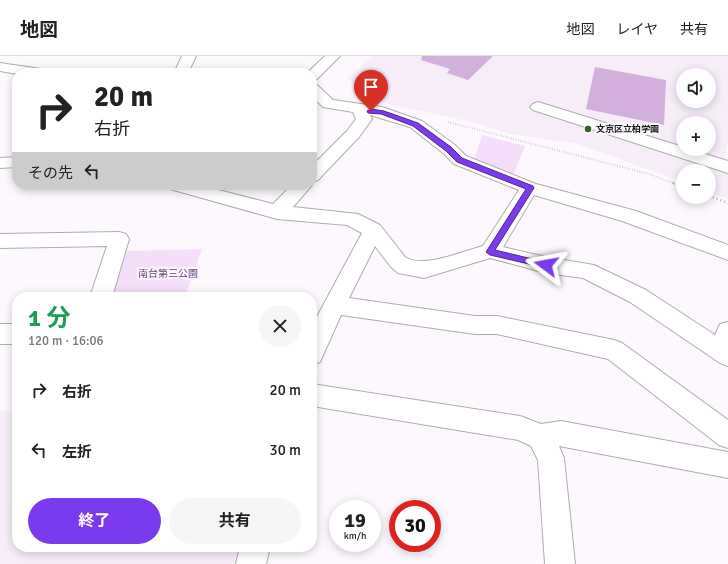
<!DOCTYPE html>
<html lang="ja">
<head>
<meta charset="utf-8">
<style>
  body { margin:0; font-family:Signika,"Noto Sans JP",sans-serif; background:#f6f6f6; color:#222; height:100vh; display:flex; flex-direction:column; font-size:15px; white-space:nowrap }
  * { box-sizing:border-box; margin:0 }
  p { font-size:13px; color:#767676 }
  .icon { flex:none; width:22px; height:22px; fill:none; stroke:currentColor; stroke-width:2; stroke-linecap:round; stroke-linejoin:round }
  .map { position:relative; flex:1; overflow:hidden }
  .side { position:absolute; left:12px; top:236px; width:305px; height:260px; display:flex; flex-direction:column; background:#fff; border-radius:16px; box-shadow:0 2px 10px #0003 }
  .side>* { flex:none }
  .banner { position:absolute; left:12px; top:12px; width:305px; height:122px; border-radius:16px; box-shadow:0 2px 10px #0003; background:#fff; color:#222; overflow:hidden }
  .tools { position:absolute; left:676px; top:12px; display:grid; gap:8px }
  .tools a { display:grid; place-items:center; width:40px; height:40px; border-radius:50%; background:#fff; box-shadow:0 2px 10px #0003; font-size:20px }
  .speed { position:absolute; left:329px; top:444px; display:flex; gap:8px; font-size:20px; font-weight:700; text-align:center }
  .speed>* { display:grid; place-content:center; width:52px; height:52px; border-radius:50%; background:#fff; box-shadow:0 2px 10px #0003; line-height:1 }
  .speed small { font-size:10px; font-weight:400 }
  .speed .limit { border:6px solid #d22; background:#fff; color:#111 }
  .pin { position:absolute; display:grid; place-items:center; width:34px; height:34px; color:#fff; margin:-41px -17px; border-radius:50% 50% 50% 0; rotate:-45deg; box-shadow:0 0 4px #0007 }
  .pin .icon { rotate:45deg }
  .me { position:absolute; width:44px; margin:-22px; rotate:283deg; stroke-linejoin:round; filter:drop-shadow(0 0 3px #0008) }
  .turn { display:flex; align-items:center; gap:14px; height:84px; padding:0 16px; font-size:18px }
  .turn .icon { width:52px; height:52px; stroke-width:2.5 }
  .turn b { display:block; font-size:28px; line-height:34px }
  .then { display:flex; align-items:center; height:38px; padding:0 16px; background:#0003; gap:8px; font-size:15px }
  .round { display:grid; place-items:center; flex:none; width:42px; height:42px; border-radius:21px; background:#f6f6f6 }
  .summary { display:flex; align-items:center; justify-content:space-between; height:68px; padding:0 16px }
  h1 { font-size:24px; font-weight:700; line-height:30px; color:#1e9e55 }
  .button { display:flex; gap:8px; margin-top:auto; padding:8px 16px }
  .button a { flex:1; height:46px; border-radius:24px; background:#7c3aed; color:#fff; font-size:16px; font-weight:700; line-height:46px; text-align:center }
  .button a+a { background:#f6f6f6; color:#222 }
  ul { padding:0; list-style:none }
  li { display:flex; align-items:center; gap:12px; height:60px; padding:0 16px }
  li div { flex:1 }
  li b { display:block; font-size:15px }
  li em { font-style:normal }
  header { display:flex; align-items:center; gap:24px; box-sizing:border-box; height:56px; padding:0 20px; background:#fff; border-bottom:1px solid #e0e0e0 }
  header strong { font-size:19px }
  nav { display:flex; gap:22px; margin-inline-start:auto; font-size:14px }
  .map>svg:first-child { display:block }
  .built { fill:#f6edf9; fill-rule:evenodd }
  .green { fill:#f4defa }
  .building { fill:#d3afdd }
  .lines { fill:none; stroke-linecap:round; stroke-linejoin:round }
  .minor-casing { stroke:#afabb0; stroke-width:2 }
  .path-far1 { stroke:#b4b1b5; stroke-width:2; stroke-dasharray:0.5 2; stroke-linecap:butt }
  .path { stroke:#b4b1b5; stroke-width:2.5; stroke-dasharray:1 3; stroke-linecap:butt }
  .minor { fill:#fff; fill-rule:evenodd }
  .route { fill:#7c3aed; stroke:#51269a }
  .poi-dot { fill:#346323; stroke:#fcf8fd; stroke-width:1.5 }
  .labels { text-anchor:middle; stroke-width:4; stroke-linejoin:round; paint-order:stroke }
  .far-poi-label { font-size:9px; font-weight:bold; fill:#181618; stroke:#fcf8fd; text-anchor:start }
  .park-label { font-size:10px; fill:#6a3c76; stroke:#fcf8fd }
</style>
</head>
<body>
<header>
<strong>地図</strong>
<nav><a>地図</a><a>レイヤ</a><a>共有</a></nav>
</header>
<div class="map">
<svg width="728" height="508" viewBox="0 0 728 508">
  <rect width="100%" height="100%" fill="#fcf8fd"/>
  <!-- built -->
  <g class="built">
    <path d="M372 0H728V88L722 115 728 118V143L709 136V115H683V126L578 88 510 78 467 65 379 46 347 22ZM683 19H709V45H683ZM683 67H709V93H683Z"/>
    <path d="M17 354V491H244L239 508H0V355Z"/>
  </g>
  <!-- green -->
  <g class="green">
    <path d="M482 79 525 90 513 120 474 105Z"/>
    <path d="M202 193 185 241H111L127 195Z"/>
  </g>
  <!-- building -->
  <g class="building">
    <path d="M422 0H493L468 24 447 17 450 13 421 4Z"/>
    <path d="M595 11 666 24 664 69 586 53Z"/>
  </g>
  <g class="lines">
    <!-- minor casing -->
    <g class="minor-casing">
      <g id="minor">
        <path d="M182 0H196L188 17H174Z"/>
        <path d="M325 0H340L317 23 312 24V17H307Z"/>
        <path d="M0 7 41 13 46 14 48 17 17 18 0 15Z"/>
        <path d="M312 28 317 29 333 44 382 51 422 65 455 89 466 100 536 128 636 155 728 189V204L622 165 534 139 503 191 546 201 594 209 646 234 715 279 720 268 728 266V310L720 307 630 246 583 222 546 217 490 202 424 222 398 217 391 211 375 190 349 242 475 260H497L614 284 622 287 728 364V392L719 389 608 303 497 278H475L341 259 320 306 312 309V270L362 177 347 169 277 163 170 133 167 129H199L273 148 292 129H312L293 151 358 158 380 169 405 201C423 213 463 195 483 190L519 134 454 108 443 97 410 71 370 59 372 63 359 81 318 124 312 126V110L347 75 356 63 353 56 323 51 312 40Z"/>
        <path d="M538 46 683 91V93H689L728 105V117L533 54 530 51 533 48Z"/>
        <path d="M17 101V111L0 112V102Z"/>
        <path d="M119 176 126 178 129 183 112 241H90L107 190 0 192V178Z"/>
        <rect x="0" y="268" width="17" height="20"/>
        <path d="M312 328 520 360 541 368 561 365 728 396V422L559 390 564 402 575 508H545L538 404 531 390 518 384 312 350Z"/>
        <path d="M240 491H270L266 508H236Z"/>
      </g>
    </g>
    <!-- path-far1 -->
    <path class="path-far1" d="M448 66 649 118 675 128"/>
    <!-- path -->
    <g class="path">
      <path d="M673 127 683 131"/>
      <path d="M709 140 728 147"/>
    </g>
    <!-- minor -->
    <use href="#minor" class="minor"/>
  </g>
  <!-- route -->
  <path class="route" d="M371 53 384 55 418 67 451 91 462 102 533 130 534 132 495 194 549 207V211L546 212 490 199 486 196 526 133 457 106 446 95 413 70 381 58 368 57 367 55Z"/>
  <!-- markers -->
  <circle class="poi-dot" cx="588" cy="73" r="4"/>
  <g class="labels">
    <!-- far-poi labels -->
    <g class="far-poi-label">
      <text x="596" y="76">文京区立柏学園</text>
    </g>
    <!-- park labels -->
    <g class="park-label">
      <text x="168" y="221">南台第三公園</text>
    </g>
  </g>
</svg>
<div class="tools">
<a><svg class="icon" aria-label="sound" viewBox="0 0 24 24"><path d="M4 9h4l5-4v14l-5-4H4zM17 9q2 3 0 6"/></svg></a>
<a>+</a>
<a>−</a>
</div>
<div class="speed"><div>19<small>km/h</small></div><div class="limit">30</div></div>
<div class="pin" style="left:371px;top:55px;background:#d93025"><svg class="icon" aria-label="arrive" viewBox="0 0 24 24"><path d="M6 21V4h12l-3 4 3 4H6"/></svg></div>
<svg class="me" style="left:546px;top:209px" viewBox="-20 -20 40 40"><path d="M0-17L14 15 0 8-14 15z" fill="#7c3aed" stroke="#fff" stroke-width="4"/></svg>
<div class="banner">
<div class="turn"><svg class="icon" aria-label="right" viewBox="0 0 24 24"><path d="M7 20v-9h11M14 6l5 5-5 5"/></svg><div><b>20 m</b>右折</div></div>
<div class="then">その先<svg class="icon" aria-label="left" viewBox="0 0 24 24"><path d="M17 20v-9H6M10 6l-5 5 5 5"/></svg></div>
</div>
<section class="side">
<div class="summary"><div><h1>1 分</h1><p>120 m · 16:06</p></div><a class="round"><svg class="icon" aria-label="close" viewBox="0 0 24 24"><path d="M6 6l12 12M18 6L6 18"/></svg></a></div>
<ul>
<li><svg class="icon" aria-label="right" viewBox="0 0 24 24"><path d="M7 20v-9h11M14 6l5 5-5 5"/></svg><div><b>右折</b></div><em>20 m</em></li>
<li><svg class="icon" aria-label="left" viewBox="0 0 24 24"><path d="M17 20v-9H6M10 6l-5 5 5 5"/></svg><div><b>左折</b></div><em>30 m</em></li>
</ul>
<div class="button"><a>終了</a><a>共有</a></div>
</section>
</div>
</body>
</html>
